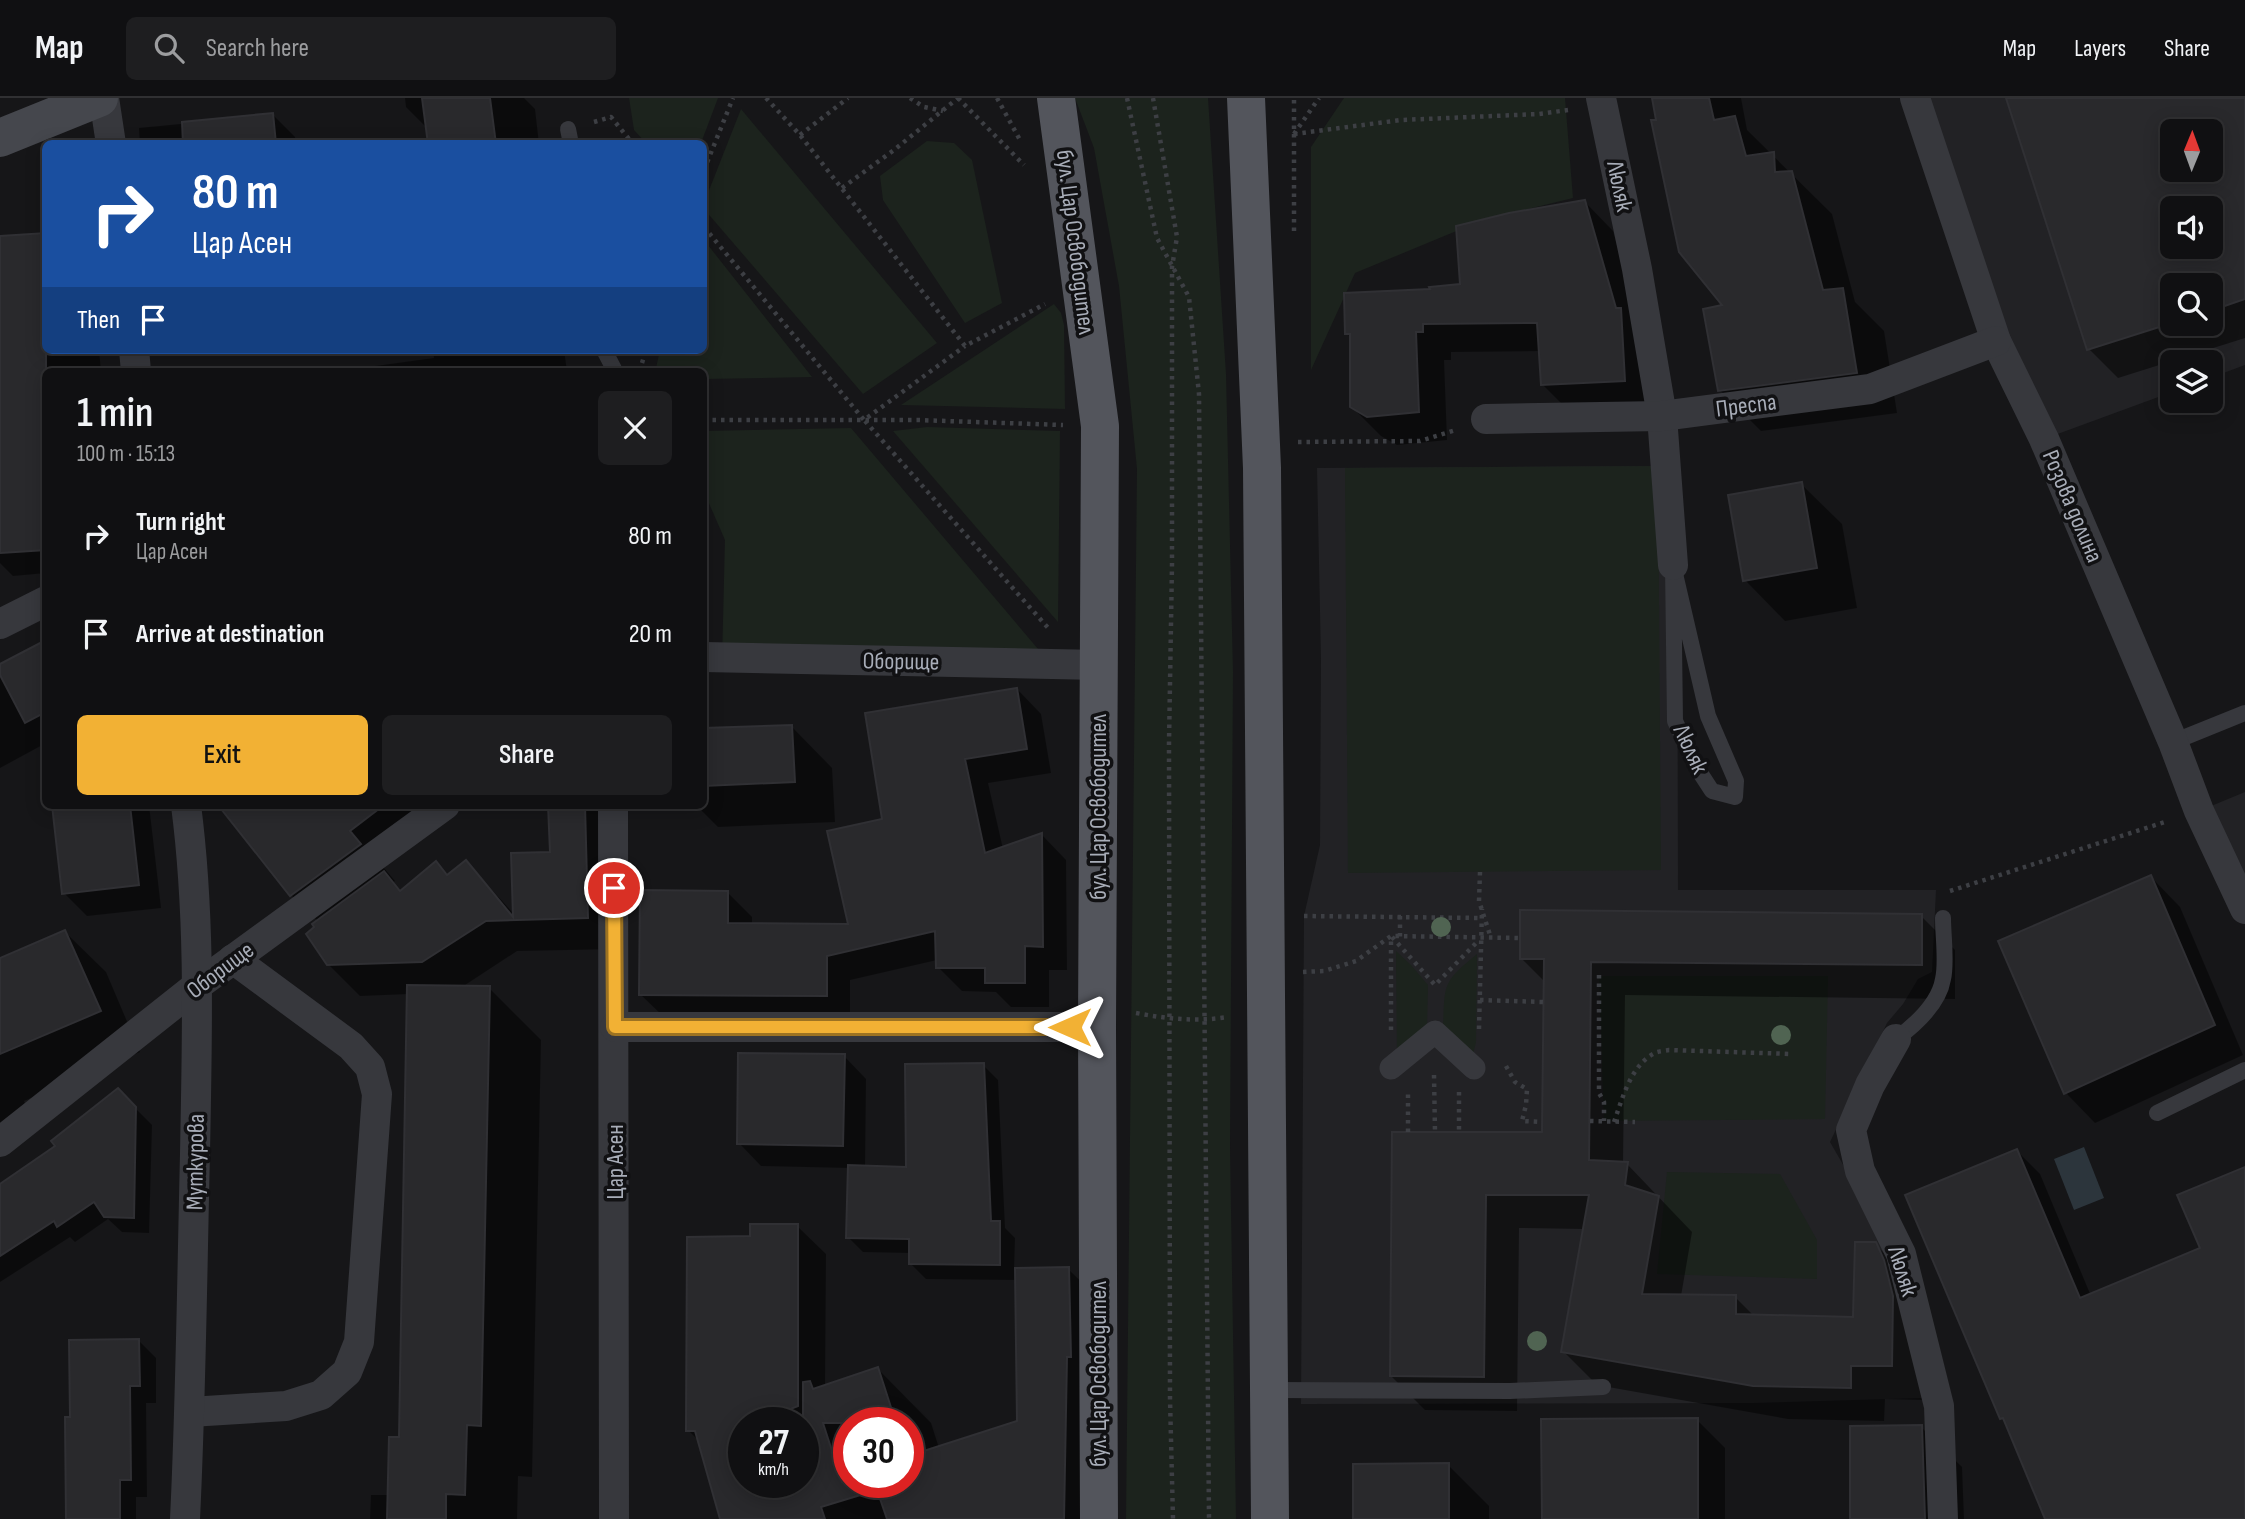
<!DOCTYPE html>
<html lang="en">
<head>
<meta charset="utf-8">
<style>
  body { margin:0; font-family:"Sofia Sans Condensed",sans-serif; background:#1e1e20; color:#f1f3f6; height:100vh; display:flex; flex-direction:column; font-size:26px; white-space:nowrap }
  * { box-sizing:border-box; margin:0 }
  p { font-size:23px; color:#9c9d9f }
  .icon { flex:none; width:38px; height:38px; fill:none; stroke:currentColor; stroke-width:2; stroke-linecap:round; stroke-linejoin:round }
  .map { position:relative; flex:1; overflow:hidden }
  .panel { position:absolute; left:42px; top:270px; width:665px; height:441px; display:flex; flex-direction:column; background:#101012; border-radius:10px; box-shadow:0 4px 18px #0003,0 0 0 2px #303032 }
  .panel>* { flex:none }
  .banner { position:absolute; left:42px; top:42px; width:665px; height:214px; border-radius:10px; box-shadow:0 4px 18px #0003,0 0 0 2px #303032; background:#1a4fa0; color:#fff; overflow:hidden }
  .needle { width:46px; rotate:1deg }
  .controls { position:absolute; left:2160px; top:21px; display:grid; gap:14px }
  .controls a { display:grid; place-items:center; width:63px; height:63px; border-radius:10px; background:#101012; box-shadow:0 4px 18px #0003,0 0 0 2px #303032; font-size:35px }
  .speed { position:absolute; left:728px; top:1309px; display:flex; gap:14px; font-size:35px; font-weight:700; text-align:center }
  .speed>* { display:grid; place-content:center; width:91px; height:91px; border-radius:50%; background:#101012; box-shadow:0 4px 18px #0003,0 0 0 2px #303032; line-height:1 }
  .speed small { font-size:18px; font-weight:400 }
  .speed .limit { border:10px solid #d22; background:#fff; color:#111 }
  .pin { position:absolute; display:grid; place-items:center; width:60px; height:60px; color:#fff; margin:-30px; border:4px solid #fff; border-radius:50%; box-shadow:0 2px 7px #0007 }
  .me { position:absolute; width:77px; margin:-38px; rotate:270deg; stroke-linejoin:round; filter:drop-shadow(0 0 5px #0008) }
  .turn { display:flex; align-items:center; gap:24px; height:147px; padding:0 35px; font-size:32px }
  .turn .icon { width:91px; height:91px; stroke-width:2.5 }
  .turn b { display:block; font-size:49px; line-height:60px }
  .then { display:flex; align-items:center; height:66px; padding:0 35px; background:#0003; gap:14px; font-size:26px }
  .round { display:grid; place-items:center; flex:none; width:74px; height:74px; border-radius:10px; background:#1e1e20 }
  .headline { display:flex; align-items:center; justify-content:space-between; height:119px; padding:0 35px }
  h1 { font-size:42px; font-weight:600; line-height:52px }
  .button { display:flex; gap:14px; margin-top:auto; padding:14px 35px }
  .button a { flex:1; height:80px; border-radius:10px; background:#f2b134; color:#111; font-size:28px; font-weight:600; line-height:80px; text-align:center }
  .button a+a { background:#1e1e20; color:#f1f3f6 }
  ul { padding:0; list-style:none }
  li { display:flex; align-items:center; gap:21px; height:98px; padding:0 35px }
  li div { flex:1 }
  li b { display:block; font-size:26px }
  li em { font-style:normal }
  header { display:flex; align-items:center; gap:42px; box-sizing:border-box; height:98px; padding:0 35px; background:#101012; border-bottom:2px solid #303032 }
  header strong { font-size:33px }
  nav { display:flex; gap:38px; margin-inline-start:auto; font-size:24px }
  .search { width:490px; height:63px; background:#1e1e20; display:flex; align-items:center; gap:18px; box-sizing:border-box; padding:0 24px; border-radius:10px; color:#9c9d9f; font-size:26px }
  .map>svg:first-child { display:block }
  .built { fill:#222225; fill-rule:evenodd }
  .green { fill:#1c231d }
  .water { fill:#2c353c }
  .shadow { fill:#0007; fill-rule:evenodd }
  .building { fill:#29292c; stroke:#303034; stroke-width:2; fill-rule:evenodd }
  .lines { fill:none; stroke-linecap:round; stroke-linejoin:round }
  .path { stroke:#3d3f44; stroke-width:4.5; stroke-dasharray:3.5 5; stroke-linecap:butt }
  .service { stroke:#37383d; stroke-width:16 }
  .pedestrian { stroke:#37383d; stroke-width:23 }
  .minor { stroke:#37383d; stroke-width:30 }
  .secondary { stroke:#45474d; stroke-width:38 }
  .primary { stroke:#53555c; stroke-width:38 }
  .tree { fill:#506452 }
  .route-casing { stroke:#9d7322; stroke-width:18 }
  .route { stroke:#f2b134; stroke-width:12 }
  .labels { text-anchor:middle; stroke-width:7; stroke-linejoin:round; paint-order:stroke }
  .street-label { font-size:24px; fill:#a8adb8; stroke:#111113 }
</style>
</head>
<body>
<header>
<strong>Map</strong>
<div class="search"><svg class="icon" aria-label="search" viewBox="0 0 24 24"><circle cx="10" cy="10" r="6"/><path d="M15 15l6 6"/></svg>Search here</div>
<nav><a>Map</a><a>Layers</a><a>Share</a></nav>
</header>
<div class="map">
<svg width="2245" height="1421" viewBox="0 0 2245 1421">
  <rect width="100%" height="100%" fill="#161618"/>
  <!-- built -->
  <g class="built">
    <path d="M1915 0H2245V267L2210 280V264H2172V294L2044 341ZM2172 33H2210V72H2172ZM2172 110H2210V149H2172ZM2172 187H2210V226H2172Z"/>
    <path d="M1658 368 1677 369 1678 792H1936L1932 874 1918 881 1903 906 1887 925 1830 1044 1897 1160 1923 1300 1753 1305 1301 1306 1304 818 1320 747 1321 561 1317 370Z"/>
    <path d="M2245 694V811L2199 713Z"/>
  </g>
  <!-- green -->
  <g class="green">
    <path d="M629 0H718L701 45 647 46 634 32Z"/>
    <path d="M1075 0H1208L1226 276 1233 574 1230 1049 1236 1421H1126L1137 371 1119 188 1094 50Z"/>
    <path d="M1344 0H1565L1573 100 1483 122 1355 175 1311 272V49Z"/>
    <path d="M741 11 937 245 863 296 704 111V105Z"/>
    <path d="M927 43 954 45 972 62 1002 205 965 225 883 102 880 78Z"/>
    <path d="M704 142 812 279 704 281V273H667L656 270 660 252H704Z"/>
    <path d="M1054 206 1061 215 1064 227 1065 311 901 307Z"/>
    <path d="M927 329 1060 333 1058 524 893 333Z"/>
    <path d="M851 330 1049 564 722 561 725 442 704 394V333Z"/>
    <path d="M1658 368 1661 772 1348 775 1345 370Z"/>
    <path d="M1396 853 1411 867 1428 887 1427 930 1397 956Z"/>
    <path d="M1477 856 1476 944 1472 960 1443 929C1445 885 1442 885 1477 856Z"/>
    <path d="M1599 878H1828L1825 1021 1604 1023Z"/>
    <path d="M1667 1074 1780 1076 1817 1142V1181L1657 1176Z"/>
  </g>
  <!-- water -->
  <path class="water" d="M2084 1049 2104 1100 2074 1112 2054 1061Z"/>
  <!-- shadow -->
  <g class="shadow">
    <path d="M405 0H524L535 11 539 46H429L428 31 406 9Z"/>
    <path d="M1653 0H1741L1747 32 1832 116 1855 204 1884 233 1897 315 1761 333 1720 292 1725 208 1658 23Z"/>
    <path d="M2008 0H2245V240L2118 280 2089 251ZM2172 33H2210V72H2172ZM2172 110H2210V149H2172ZM2172 187H2210V226H2172Z"/>
    <path d="M273 17 295 39 296 46H140L139 30Z"/>
    <path d="M1585 104 1613 133 1642 234 1652 311 1571 315 1542 286 1541 253 1451 254V262H1444L1447 342 1397 347 1381 338 1352 309V240L1347 236 1432 193 1462 188Z"/>
    <path d="M0 140 46 252H99L101 273H46V475L13 478 0 465Z"/>
    <path d="M224 252H247L227 255Z"/>
    <path d="M433 252H564L567 273H339L434 260Z"/>
    <path d="M1801 386 1842 426 1857 510 1785 523 1745 482Z"/>
    <path d="M46 544V645L0 670V568Z"/>
    <path d="M1017 591 1041 616 1051 675 988 685 1003 751 1042 737 1066 762 1067 872H1049V909H1011L996 894 962 893 938 869 937 862 850 882V922L666 921 641 897 727 794 752 819V827H850L884 722Z"/>
    <path d="M792 629 832 670 835 724 718 729 696 707H704V632Z"/>
    <path d="M54 707H149L161 810 87 818 64 795Z"/>
    <path d="M241 707H447L384 770 395 783 392 785 401 793 436 765 449 778 466 764 515 817 552 756 550 707H597L615 725 618 851 517 853 462 889 489 890 541 942 532 1379 518 1378 517 1421H370L371 1397H389L400 1341 409 896 360 898 328 866 318 823 291 797 228 717Z"/>
    <path d="M2151 779 2180 809 2243 957 2095 1025 2066 995 2001 844Z"/>
    <path d="M1921 818 1955 852V901L1625 897 1623 1066H1627L1692 1134 1681 1198 1735 1199 1755 1219 1855 1221 1875 1146 1909 1180 1925 1302 1885 1301 1884 1323 1788 1321 1597 1287 1563 1253 1585 1131 1519 1130 1517 1313 1425 1312 1391 1278 1394 1036H1544L1545 884 1521 860Z"/>
    <path d="M65 834 106 874 140 954 24 1003 36 1030 0 1046V861Z"/>
    <path d="M844 958 866 981 865 1069 907 1071 983 967 998 982 1005 1130 1015 1140 1014 1172 1068 1171 1097 1199 1093 1421H722L701 1345 688 1332 752 1140 797 1128 826 1156 825 1289 878 1271 931 1325 939 1350 1019 1324 1017 1182 926 1181 911 1166V1155L863 1154 848 1139 850 1070 761 1068 739 1045ZM744 1325H803V1384H744ZM849 1325H908V1384H849Z"/>
    <path d="M118 993 152 1027 149 1135 122 1134 108 1121 75 1144 70 1139 0 1184V1087L57 1049Z"/>
    <path d="M2017 1053 2040 1076 2091 1198 2202 1151 2245 1071V1421H2046L1908 1098Z"/>
    <path d="M139 1243 156 1260V1305H146L147 1399H136V1421H68L72 1321Z"/>
    <path d="M1697 1322 1725 1350V1421H1745H1543Z"/>
    <path d="M1921 1329 1962 1369 1964 1421H1852Z"/>
    <path d="M1448 1367 1489 1408V1421H1355Z"/>
  </g>
  <!-- building -->
  <g class="building">
    <path d="M422 0H490L496 46H428Z"/>
    <path d="M1652 0H1709L1714 22 1735 18 1746 58 1774 54 1775 74 1792 73 1823 192 1843 190 1857 275 1718 293 1703 211 1722 207 1679 154 1651 22H1656Z"/>
    <path d="M2006 0H2245V201L2210 213V187H2172V225L2087 252ZM2172 33H2210V72H2172ZM2172 110H2210V149H2172Z"/>
    <path d="M273 15 276 46H183L182 24Z"/>
    <path d="M1585 102 1616 210H1621L1625 283 1541 287 1537 225 1423 226V234H1416L1419 314 1367 319 1350 309V236H1345L1344 195 1430 191 1429 189 1460 186 1456 128 1509 115Z"/>
    <path d="M46 135V452L0 455V138Z"/>
    <path d="M1802 384 1817 470 1743 483 1728 397Z"/>
    <path d="M46 542V614L25 625 0 577V566Z"/>
    <path d="M1017 590 1027 651 965 661 985 755 1042 735 1043 849 1025 848V885H985V870H936L935 833 827 858V898L639 897 640 792 728 793V825L848 826 827 733 882 721 865 615Z"/>
    <path d="M792 627 795 684 704 688V630Z"/>
    <path d="M52 707H130L139 787 62 796Z"/>
    <path d="M218 707H384L350 733 361 746 290 798Z"/>
    <path d="M548 707H585L588 820 486 823 422 864 327 867 306 836 314 829 312 826 384 773 400 793 436 763 447 777 466 762 513 819 511 755 550 754Z"/>
    <path d="M2151 777 2215 927 2064 996 1998 843Z"/>
    <path d="M1520 812 1922 816V867L1591 864 1589 1062 1628 1064 1625 1087 1659 1098 1642 1196 1736 1197V1216L1853 1219 1855 1144H1876L1884 1162 1893 1198 1892 1268H1851V1290L1753 1288 1561 1254 1589 1097H1486L1484 1279 1390 1278 1392 1034H1542L1544 861H1520Z"/>
    <path d="M65 832 101 913 0 956V860Z"/>
    <path d="M407 887 490 888 481 1328 467 1327 465 1397 446 1396V1421H387L389 1339H399Z"/>
    <path d="M738 955 845 956 843 1048 737 1046Z"/>
    <path d="M984 965 991 1123H1000V1167L909 1166V1141L846 1140 848 1067 906 1069 905 966Z"/>
    <path d="M118 990 136 1009 134 1120 104 1119 94 1104 57 1129 54 1123 0 1158V1086L55 1048 51 1043Z"/>
    <path d="M2017 1051 2080 1200 2200 1150 2177 1097 2245 1069V1421H2045L2003 1320 2000 1321 1905 1097Z"/>
    <path d="M750 1126H798V1308L755 1325H744V1384H803V1284L810 1283 813 1291 878 1269 896 1325H823L842 1384H908V1358L1017 1323 1015 1170 1069 1169 1071 1259H1067L1064 1421H887L877 1392 821 1409 825 1421H720L695 1333H686L687 1139 750 1138Z"/>
    <path d="M139 1241 140 1288H130L131 1382H120V1421H66L65 1319H70L69 1242Z"/>
    <path d="M1698 1320V1421H1542L1541 1321Z"/>
    <path d="M1922 1327 1925 1421H1850V1328Z"/>
    <path d="M1449 1365V1421H1353V1366Z"/>
  </g>
  <g class="lines">
    <!-- path -->
    <g class="path">
      <path d="M766 0 800 37 965 248 1045 206"/>
      <path d="M910 0 924 9 943 13"/>
      <path d="M958 0 1024 67"/>
      <path d="M997 0 1020 42"/>
      <path d="M1127 0 1157 140 1189 199 1199 296 1209 1421"/>
      <path d="M1153 0 1177 139 1172 169V466L1169 645 1170 1301 1173 1421"/>
      <path d="M594 24 611 19 633 46"/>
      <path d="M1294 36 1401 22 1539 16 1568 12"/>
      <path d="M1294 36 1319 0"/>
      <path d="M800 37 848 0"/>
      <path d="M704 72 733 0"/>
      <path d="M842 90 894 52 958 0"/>
      <path d="M704 129 864 322 965 248"/>
      <path d="M1294 133V0"/>
      <path d="M642 265 646 252"/>
      <path d="M704 322H917L1063 327"/>
      <path d="M865 323 1049 531"/>
      <path d="M1298 344 1420 343 1456 332"/>
      <path d="M1480 774 1479 803 1491 840"/>
      <path d="M1950 793 2168 723"/>
      <path d="M1304 818 1481 820"/>
      <path d="M1400 818V839"/>
      <path d="M1392 839 1435 887 1479 842"/>
      <path d="M1303 874 1324 873 1356 863 1391 838 1520 840"/>
      <path d="M1599 877V995L1604 1004V1023"/>
      <path d="M1480 902 1543 904"/>
      <path d="M1136 915C1168 921 1196 924 1228 919"/>
      <path d="M1479 931 1482 811"/>
      <path d="M1391 932V839"/>
      <path d="M1506 968 1515 984 1527 991 1526 1007 1522 1023 1542 1024"/>
      <path d="M1434 977 1435 1034"/>
      <path d="M1459 994V1034"/>
      <path d="M1590 1023 1635 1024"/>
      <path d="M1614 1024C1622 1002 1630 969 1653 956 1657 953 1664 953 1669 952L1792 956"/>
      <path d="M1408 1034V994"/>
    </g>
    <!-- service -->
    <g class="service">
      <path d="M568 31 571 46"/>
      <path d="M604 252 615 273"/>
      <path d="M1673 467 1708 618 1736 683 1735 699 1712 693 1697 670 1675 623Z"/>
      <path d="M2173 644 2245 615"/>
      <path d="M1896 941C1915 927 1939 906 1943 881 1947 864 1943 838 1943 820"/>
      <path d="M2157 1015 2245 972"/>
      <path d="M1268 1292 1510 1293 1603 1289"/>
    </g>
    <!-- pedestrian -->
    <path class="pedestrian" d="M1391 970 1435 934 1474 970"/>
    <!-- minor -->
    <g class="minor">
      <path d="M104 0 111 46"/>
      <path d="M1601 0 1637 171 1662 318 1673 467"/>
      <path d="M1915 0 1996 243 2044 341 2173 644 2199 713 2245 811"/>
      <path d="M134 252 136 273"/>
      <path d="M1486 321 1662 318 1870 291 1996 243"/>
      <path d="M0 526 46 503"/>
      <path d="M704 559 1099 567"/>
      <path d="M613 707 614 1421"/>
      <path d="M615 929H1097"/>
      <path d="M1896 941 1870 987 1851 1032 1860 1073 1901 1156 1939 1308 1943 1421"/>
      <path d="M0 1044 198 887 445 707"/>
      <path d="M190 1314 286 1308 321 1297 347 1274 359 1244 377 996 370 969 351 948 233 861"/>
      <path d="M185 1421C191 1299 192 1178 195 1056 197 939 201 823 186 707"/>
    </g>
    <!-- secondary -->
    <path class="secondary" d="M0 40 99 0"/>
    <!-- primary -->
    <g class="primary">
      <path d="M1056 0 1100 328 1097 929 1099 1421"/>
      <path d="M1246 0 1262 370 1270 1421"/>
    </g>
  </g>
  <!-- trees -->
  <g class="tree">
    <circle cx="1441" cy="829" r="10"/>
    <circle cx="1781" cy="937" r="10"/>
    <circle cx="1537" cy="1243" r="10"/>
  </g>
  <g class="lines">
    <!-- route casing -->
    <g class="route-casing">
      <path id="route" d="M614 790 615 929H1070"/>
    </g>
    <!-- route -->
    <use href="#route" class="route"/>
  </g>
  <g class="labels">
    <!-- street labels -->
    <g class="street-label">
      <text transform="translate(1620 88) rotate(78)" y="8">Люляк</text>
      <text transform="translate(1076 144) rotate(83)" y="8">бул. Цар Освободител</text>
      <text transform="translate(1746 307) rotate(-7)" y="8">Преспа</text>
      <text transform="translate(2073 408) rotate(67)" y="8">Розова долина</text>
      <text transform="translate(901 563) rotate(1)" y="8">Оборище</text>
      <text transform="translate(1691 651) rotate(65)" y="8">Люляк</text>
      <text transform="translate(1098 709) rotate(-90)" y="8">бул. Цар Освободител</text>
      <text transform="translate(220 872) rotate(-37)" y="8">Оборище</text>
      <text transform="translate(195 1064) rotate(-89)" y="8">Муткурова</text>
      <text transform="translate(615 1064) rotate(-90)" y="8">Цар Асен</text>
      <text transform="translate(1903 1173) rotate(73)" y="8">Люляк</text>
      <text transform="translate(1098 1276) rotate(-90)" y="8">бул. Цар Освободител</text>
    </g>
  </g>
</svg>
<div class="controls">
<a><svg class="needle" viewBox="-14 -14 28 28"><path d="M0-13l5 13h-10z" fill="#e53935"/><path d="M0 13l5-13h-10z" fill="#9c9d9f"/></svg></a>
<a><svg class="icon" aria-label="sound" viewBox="0 0 24 24"><path d="M4 9h4l5-4v14l-5-4H4zM17 9q2 3 0 6"/></svg></a>
<a><svg class="icon" aria-label="search" viewBox="0 0 24 24"><circle cx="10" cy="10" r="6"/><path d="M15 15l6 6"/></svg></a>
<a><svg class="icon" aria-label="layers" viewBox="0 0 24 24"><path d="M12 4l9 5-9 5-9-5zM3 14l9 5 9-5"/></svg></a>
</div>
<div class="speed"><div>27<small>km/h</small></div><div class="limit">30</div></div>
<div class="pin" style="left:614px;top:790px;background:#d93025"><svg class="icon" aria-label="arrive" viewBox="0 0 24 24"><path d="M6 21V4h12l-3 4 3 4H6"/></svg></div>
<svg class="me" style="left:1070px;top:929px" viewBox="-20 -20 40 40"><path d="M0-17L14 15 0 8-14 15z" fill="#f2b134" stroke="#fff" stroke-width="4"/></svg>
<div class="banner">
<div class="turn"><svg class="icon" aria-label="right" viewBox="0 0 24 24"><path d="M7 20v-9h11M14 6l5 5-5 5"/></svg><div><b>80 m</b>Цар Асен</div></div>
<div class="then">Then<svg class="icon" aria-label="arrive" viewBox="0 0 24 24"><path d="M6 21V4h12l-3 4 3 4H6"/></svg></div>
</div>
<section class="panel">
<div class="headline"><div><h1>1 min</h1><p>100 m · 15:13</p></div><a class="round"><svg class="icon" aria-label="close" viewBox="0 0 24 24"><path d="M6 6l12 12M18 6L6 18"/></svg></a></div>
<ul>
<li><svg class="icon" aria-label="right" viewBox="0 0 24 24"><path d="M7 20v-9h11M14 6l5 5-5 5"/></svg><div><b>Turn right</b><p>Цар Асен</p></div><em>80 m</em></li>
<li><svg class="icon" aria-label="arrive" viewBox="0 0 24 24"><path d="M6 21V4h12l-3 4 3 4H6"/></svg><div><b>Arrive at destination</b></div><em>20 m</em></li>
</ul>
<div class="button"><a>Exit</a><a>Share</a></div>
</section>
</div>
</body>
</html>
